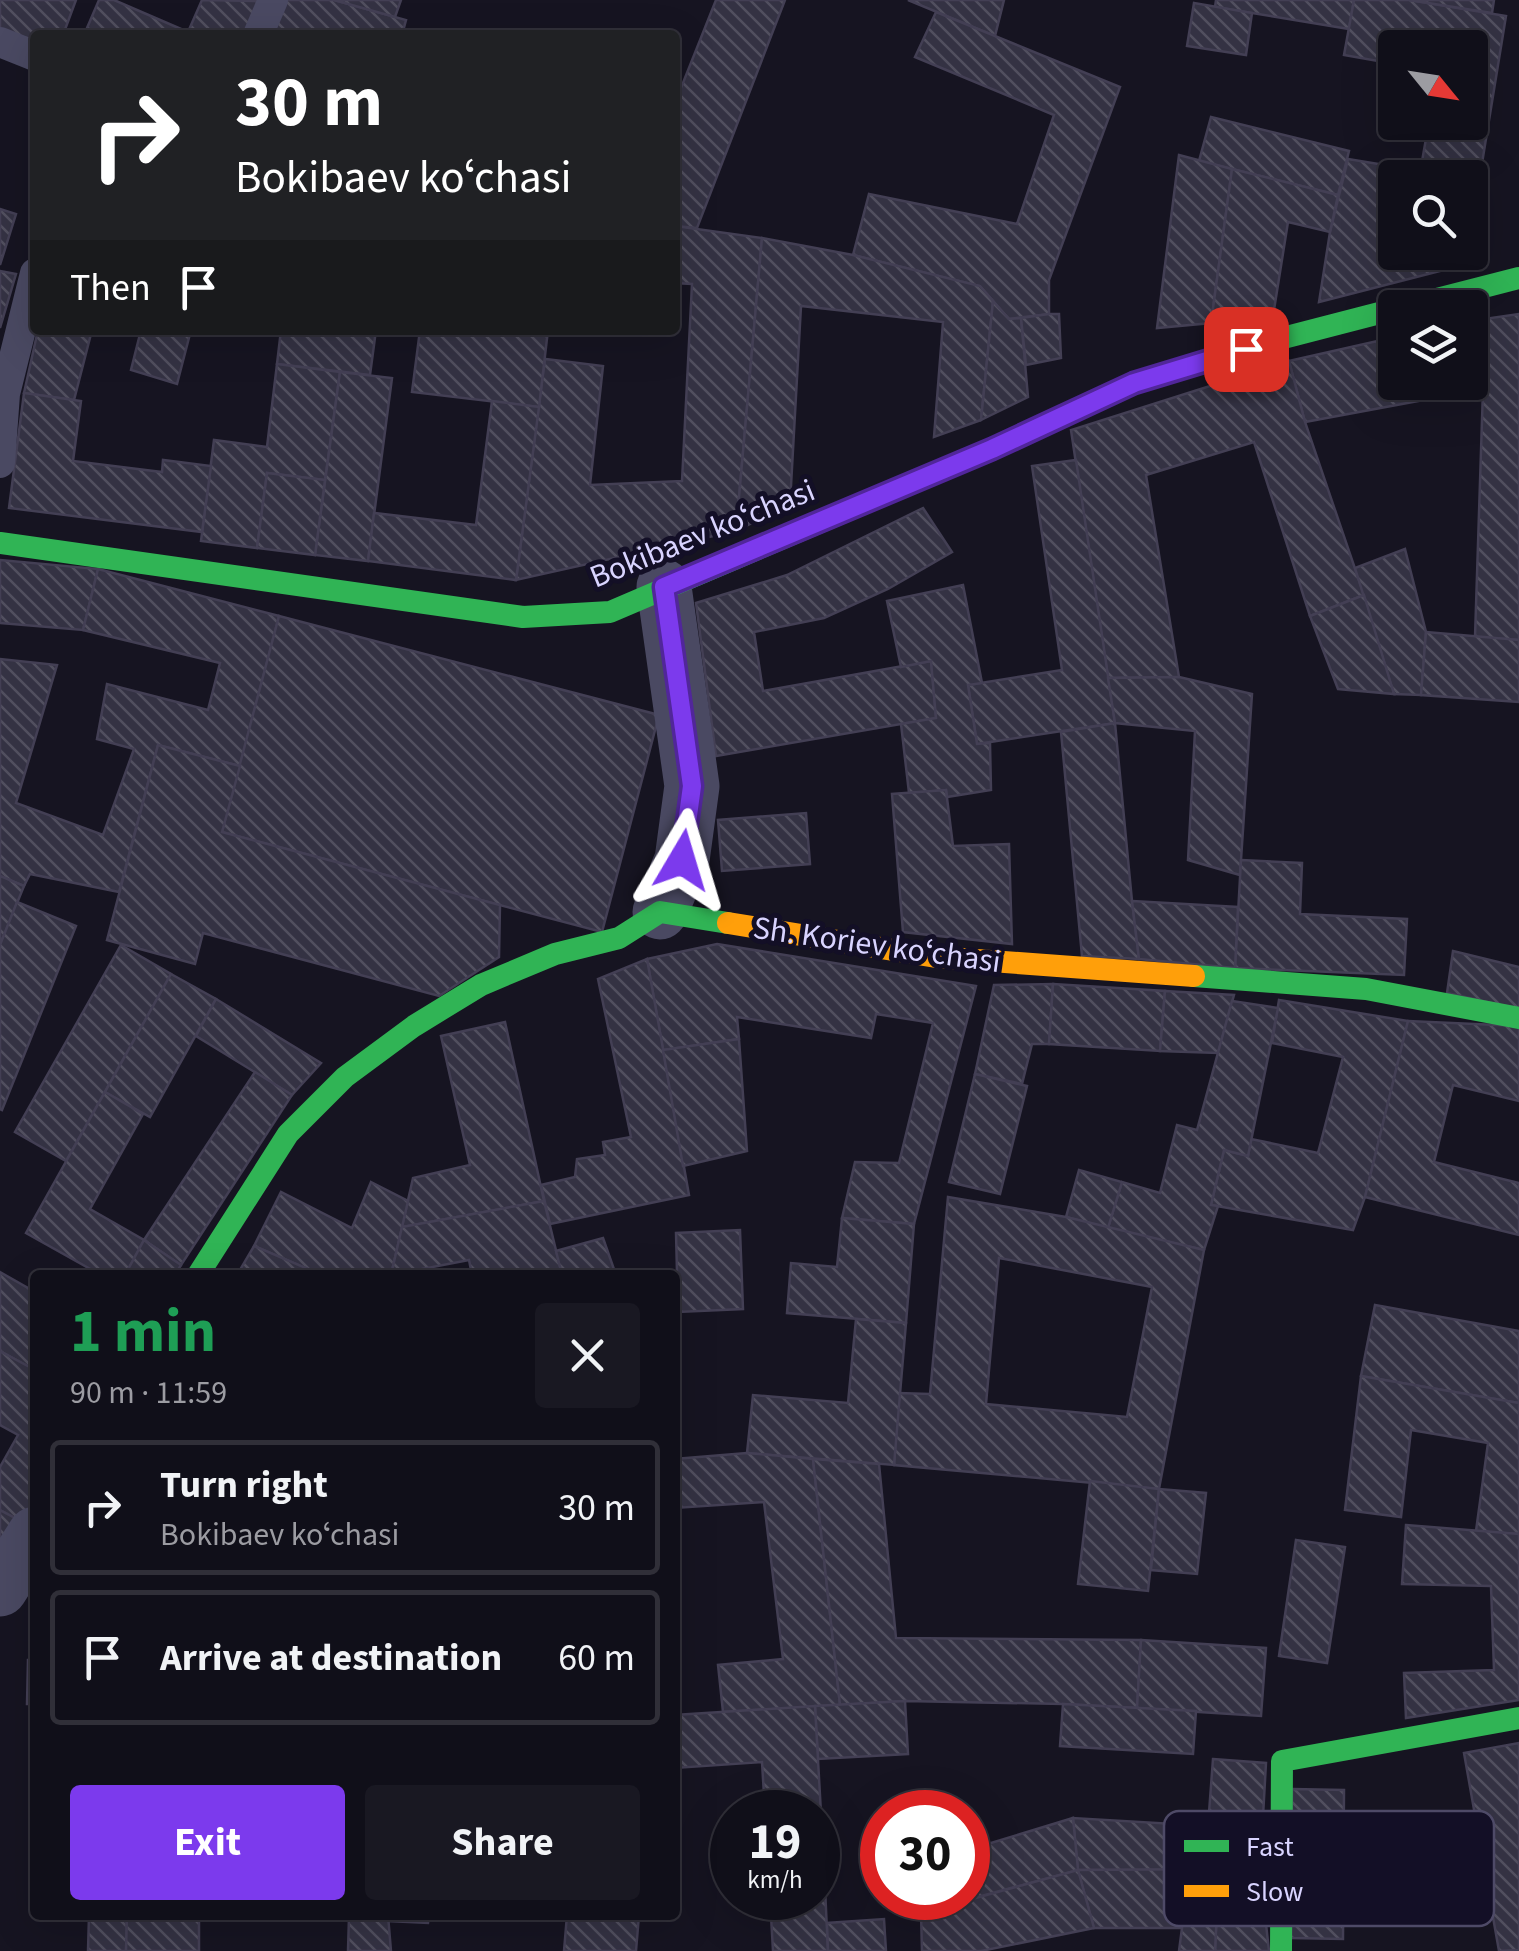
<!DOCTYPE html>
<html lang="en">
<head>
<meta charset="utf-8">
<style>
  body { margin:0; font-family:"Source Sans 3",sans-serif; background:#191822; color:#f1f3f6; height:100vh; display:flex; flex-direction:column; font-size:38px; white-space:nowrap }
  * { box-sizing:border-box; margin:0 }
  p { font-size:32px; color:#9c9ca2 }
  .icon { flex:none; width:55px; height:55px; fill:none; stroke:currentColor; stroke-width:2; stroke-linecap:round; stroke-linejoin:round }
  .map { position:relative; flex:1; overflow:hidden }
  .panel { position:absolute; left:30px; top:1270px; width:650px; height:650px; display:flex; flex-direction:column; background:#100f19; border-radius:10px; box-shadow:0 10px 40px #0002,0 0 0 2px #302f38 }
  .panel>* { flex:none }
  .top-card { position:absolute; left:30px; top:30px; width:650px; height:305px; border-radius:10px; box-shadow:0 10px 40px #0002,0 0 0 2px #302f38; background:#202124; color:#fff; overflow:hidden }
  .needle { width:65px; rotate:120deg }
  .buttons { position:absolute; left:1378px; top:30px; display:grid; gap:20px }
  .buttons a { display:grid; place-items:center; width:110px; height:110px; border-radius:10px; background:#100f19; box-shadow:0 10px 40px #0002,0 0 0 2px #302f38; font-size:50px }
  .speed { position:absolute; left:710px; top:1790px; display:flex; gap:20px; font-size:50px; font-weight:700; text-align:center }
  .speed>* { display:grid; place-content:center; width:130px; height:130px; border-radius:50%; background:#100f19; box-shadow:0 10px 40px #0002,0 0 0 2px #302f38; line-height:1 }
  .speed small { font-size:25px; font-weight:400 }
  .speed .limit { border:15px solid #d22; background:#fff; color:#111 }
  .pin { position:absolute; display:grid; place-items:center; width:85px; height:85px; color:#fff; margin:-42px; border-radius:20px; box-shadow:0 5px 15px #0006 }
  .me { position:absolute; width:110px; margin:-55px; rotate:7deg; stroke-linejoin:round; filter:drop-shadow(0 0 8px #0008) }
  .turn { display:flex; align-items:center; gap:35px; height:210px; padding:0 40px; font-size:45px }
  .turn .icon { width:130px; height:130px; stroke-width:2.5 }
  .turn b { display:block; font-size:70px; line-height:85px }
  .then { display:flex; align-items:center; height:95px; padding:0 40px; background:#0003; gap:20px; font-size:38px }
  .round { display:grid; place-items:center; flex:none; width:105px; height:105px; border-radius:10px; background:#191822 }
  .headline { display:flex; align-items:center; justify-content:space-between; height:170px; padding:0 40px }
  h1 { font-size:60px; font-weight:700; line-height:75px; color:#1e9e55 }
  .action { display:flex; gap:20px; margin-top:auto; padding:20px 40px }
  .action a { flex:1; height:115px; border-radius:10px; background:#7c3aed; color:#fff; font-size:40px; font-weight:700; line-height:115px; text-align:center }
  .action a+a { background:#191822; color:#f1f3f6 }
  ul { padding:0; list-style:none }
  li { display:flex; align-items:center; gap:30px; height:135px; margin:0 20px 15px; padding:0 20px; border:5px solid #302f38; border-radius:10px }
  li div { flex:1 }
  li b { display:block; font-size:38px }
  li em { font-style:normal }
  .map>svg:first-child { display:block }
  .building { fill:url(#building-back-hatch); stroke:#433f54; stroke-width:2.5; fill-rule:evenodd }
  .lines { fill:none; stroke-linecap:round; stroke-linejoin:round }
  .lane { stroke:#4a4962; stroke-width:30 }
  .street { stroke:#4a4962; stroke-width:55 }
  .fast { stroke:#30b455; stroke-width:22 }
  .slow { stroke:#ff9f0a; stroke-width:22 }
  .route-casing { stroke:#51269a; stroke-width:25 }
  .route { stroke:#7c3aed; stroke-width:18 }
  .labels { text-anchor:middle; stroke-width:10; stroke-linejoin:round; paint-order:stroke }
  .street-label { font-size:32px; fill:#d9d4ff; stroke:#130f26 }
  .key { fill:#130f26; stroke:#4e4a67; stroke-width:2.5 }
  .key-label { font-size:28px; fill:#d9d4ff }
</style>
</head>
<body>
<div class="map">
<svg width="1519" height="1951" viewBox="0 0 1519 1951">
  <defs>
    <pattern id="building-back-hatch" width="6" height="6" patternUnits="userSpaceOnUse" patternTransform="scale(2.5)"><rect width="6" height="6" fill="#343243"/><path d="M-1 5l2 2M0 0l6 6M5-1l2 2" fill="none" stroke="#514f5f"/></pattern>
  </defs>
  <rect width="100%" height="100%" fill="#161421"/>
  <!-- building -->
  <g class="building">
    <path d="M0 0H76L63 35H35V40L0 31Z"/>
    <path d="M99 0H114L188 32 202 0 258 1 246 35H84Z"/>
    <path d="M284 0H334L406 20 402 35H270Z"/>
    <path d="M334 0H401L395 17Z"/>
    <path d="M716 0H785L697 228 675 226V103Z"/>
    <path d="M908 0H1004L995 36Z"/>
    <path d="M1216 0H1354L1349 29 1215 7Z"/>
    <path d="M1354 0H1409L1506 16 1477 194 1470 193V178H1419L1429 122H1470V48H1395V64L1344 55Z"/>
    <path d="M1409 0H1494L1492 13Z"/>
    <path d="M1194 3 1252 13 1246 55 1187 46Z"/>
    <path d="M936 12 1120 87 1049 280V314L1009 319 980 286 853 255 869 194 1017 224 1054 115 915 57Z"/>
    <path d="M1211 117 1349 151 1338 195 1199 161Z"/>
    <path d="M1179 155 1232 169 1211 323 1157 328Z"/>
    <path d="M1348 159 1421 171 1419 178H1395V252H1442L1440 271 1319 302 1330 232Z"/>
    <path d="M1232 169 1338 195 1330 232 1288 222 1274 310 1211 323Z"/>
    <path d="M0 209 16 214 0 265Z"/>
    <path d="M675 226 762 238 736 531 516 580 545 359 603 366 590 485 682 481 692 284 675 283Z"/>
    <path d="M762 238 853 255 980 286 993 301 981 420 934 437 943 322 801 306 790 504 736 531Z"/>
    <path d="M0 271 16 274 0 328Z"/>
    <path d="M993 301 1009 319 1021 318 1028 397 981 420Z"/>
    <path d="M1049 314H1059L1061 358 1026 365 1021 318Z"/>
    <path d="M1519 314V640L1475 637 1483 389 1305 422 1289 361 1395 337V382H1470V321Z"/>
    <path d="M38 330H92L74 400 24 393Z"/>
    <path d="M141 330H191L177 384 131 370Z"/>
    <path d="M281 330H376L370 375 277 364Z"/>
    <path d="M420 330H548L539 407 412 392Z"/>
    <path d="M1289 361 1305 422 1364 595 1310 616 1254 442 1146 475 1179 677 1108 678 1071 430Z"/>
    <path d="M277 364 340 372 325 480 267 473 257 548 201 541 214 440 267 447Z"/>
    <path d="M340 372 392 378 368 561 315 555Z"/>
    <path d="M24 393 81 401 73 461 162 472 163 460 211 466 202 532 9 508Z"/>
    <path d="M492 401 539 407 516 580 368 561 374 513 476 525Z"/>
    <path d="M1076 460 1115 723 977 744 968 685 1062 670 1032 466Z"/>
    <path d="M267 473 325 480 315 555 257 548Z"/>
    <path d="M923 508 952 552 888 589 824 618 754 632 763 691 931 661 936 718 716 756 696 603 787 575Z"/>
    <path d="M1405 549 1426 632 1421 695 1394 694 1355 568Z"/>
    <path d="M0 560 98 569 83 630 0 623Z"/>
    <path d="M98 569 279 616 240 766 158 745 119 892 30 874 24 886 0 876V659L57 665 16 803 103 835 134 749 97 739 107 684 208 710 220 663 83 630Z"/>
    <path d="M963 585 982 683 968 685 977 744 990 743 991 790 947 797 946 790 909 793 901 724 936 718 931 661 901 667 887 601Z"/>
    <path d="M1364 595 1394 694 1338 689 1310 616Z"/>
    <path d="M279 616 659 715 602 932 222 832Z"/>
    <path d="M1426 632 1519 640V702L1421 695Z"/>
    <path d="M1179 677 1252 694 1240 875 1188 860 1195 731 1115 723 1108 678Z"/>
    <path d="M1115 723 1132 901 1139 959 1082 956 1061 732Z"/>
    <path d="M158 745 240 766 222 832 500 905 499 957 439 996 203 933 195 964 107 940Z"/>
    <path d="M946 790 953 846 1009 844 1012 944 903 932 892 794Z"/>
    <path d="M806 813 810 864 722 871 718 820Z"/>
    <path d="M1241 860 1302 863 1300 914 1407 919 1404 975 1235 968Z"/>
    <path d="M0 876 24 886 0 945Z"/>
    <path d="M1132 901 1238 907 1235 968 1139 959Z"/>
    <path d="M17 902 76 926 2 1110 0 1109V945Z"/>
    <path d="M717 944 976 986 914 1224 842 1218 855 1162 899 1163 933 1023 876 1014 871 1038 737 1017 739 1039 663 1050 647 959Z"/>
    <path d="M121 945 171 974 66 1161 15 1132Z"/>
    <path d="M1453 951 1519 967V1009L1447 993Z"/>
    <path d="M647 959 689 1195 550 1224 541 1185 575 1177 577 1159 605 1155 603 1142 631 1137 598 979Z"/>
    <path d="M171 974 216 999 150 1117 105 1092Z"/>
    <path d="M1053 984 1049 1044H1032L1022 1084 975 1074 994 985Z"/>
    <path d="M1053 984 1165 991 1160 1051 1049 1044Z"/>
    <path d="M1165 991 1234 995 1218 1053 1160 1051Z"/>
    <path d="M216 999 321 1063 292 1095 196 1036Z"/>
    <path d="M1279 1000 1408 1021 1365 1197 1353 1230 1211 1205 1224 1150 1248 1156 1251 1139 1318 1153 1343 1057 1272 1043Z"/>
    <path d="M1232 1001 1278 1008 1248 1156 1224 1150 1211 1205 1218 1206 1204 1250 1108 1228 1122 1182 1160 1193 1177 1125 1197 1130Z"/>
    <path d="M1408 1021 1519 1026V1101L1453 1085 1434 1162 1519 1183V1235L1365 1197Z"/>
    <path d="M505 1022 544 1201 402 1227 413 1178 470 1165 441 1036Z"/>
    <path d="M739 1039 747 1151 683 1166 663 1050Z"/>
    <path d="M255 1072 292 1095 181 1265 144 1240Z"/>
    <path d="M975 1074 1027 1086 1000 1194 949 1182Z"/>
    <path d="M105 1092 143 1114 90 1209 144 1240 125 1275H101L26 1233Z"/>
    <path d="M1079 1170 1122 1182 1108 1228 1066 1217Z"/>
    <path d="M371 1182 408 1201 391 1275H322L254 1246 281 1192 352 1228Z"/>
    <path d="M948 1197 1066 1217 1204 1250 1159 1489 894 1465 899 1393 930 1394ZM999 1258 1152 1287 1127 1417 986 1404Z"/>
    <path d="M544 1201 562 1275H472L469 1260 391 1275 402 1227Z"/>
    <path d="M842 1218 914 1224 906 1323 787 1313 791 1263 837 1267Z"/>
    <path d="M740 1230 743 1309 678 1312 676 1233Z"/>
    <path d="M603 1238 616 1275H562L556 1251Z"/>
    <path d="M144 1240 181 1265 175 1275H125Z"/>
    <path d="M254 1246 322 1275H237Z"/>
    <path d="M0 1272 35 1292V1370L0 1351Z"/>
    <path d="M1375 1305 1519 1331V1403L1361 1376Z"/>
    <path d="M856 1319 906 1323 894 1465 747 1453 753 1395 848 1403Z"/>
    <path d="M0 1351 35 1370V1520L32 1527 0 1510V1467L18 1435 0 1425Z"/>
    <path d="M1361 1376 1519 1403V1534L1476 1531 1488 1443 1411 1430 1401 1517 1345 1510Z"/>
    <path d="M747 1453 813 1459 840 1705 723 1712 718 1665 783 1659 764 1502 675 1508V1459Z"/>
    <path d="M813 1459 879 1464 896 1638 1141 1640 1137 1708 1063 1704 905 1701 840 1705Z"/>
    <path d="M1090 1481 1159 1489 1148 1591 1078 1584Z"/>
    <path d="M1159 1489 1206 1493 1197 1574 1151 1570Z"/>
    <path d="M0 1510 32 1527 0 1565Z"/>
    <path d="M1406 1525 1519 1534V1700L1406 1718 1404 1673 1494 1670 1491 1586 1402 1584Z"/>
    <path d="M1296 1540 1345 1547 1327 1663 1279 1656Z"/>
    <path d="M1141 1640 1266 1648 1261 1716 1137 1708Z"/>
    <path d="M28 1660H35V1704H27Z"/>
    <path d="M905 1701 908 1754 818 1759 815 1706Z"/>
    <path d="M1063 1704 1196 1711 1193 1754 1060 1746Z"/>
    <path d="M815 1706 824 1867H818V1812H765L762 1762 675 1768V1715Z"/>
    <path d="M1519 1743V1950L1499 1951 1464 1753Z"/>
    <path d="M1213 1759 1266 1763 1260 1870H1078L1073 1818 1208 1826Z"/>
    <path d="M1292 1789 1344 1790 1343 1939 1291 1938Z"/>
    <path d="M1073 1818 1078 1870 974 1898 968 1850Z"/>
    <path d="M818 1867H824L828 1951H773L770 1898H818Z"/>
    <path d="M1219 1869 1260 1870 1269 1951H1215Z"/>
    <path d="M1219 1869 1215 1951H1179L1182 1928H1094L1078 1870Z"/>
    <path d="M1078 1870 1094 1928 981 1951H922L921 1913Z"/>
    <path d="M89 1915H127L126 1951H88Z"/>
    <path d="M127 1915H388L391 1951H348L349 1916H199V1951H126Z"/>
    <path d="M388 1915H429L428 1923 388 1921Z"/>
    <path d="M567 1915H639L636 1951H564Z"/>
    <path d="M884 1919 886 1951H828L827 1923Z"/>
  </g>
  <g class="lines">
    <!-- lane -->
    <g class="lane">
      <path d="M258 35 273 0"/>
      <path d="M0 42 35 56"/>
      <path d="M0 463 5 394 35 273"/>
    </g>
    <!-- street -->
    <g class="street">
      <path d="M660 912 682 860 692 786 664 587"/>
      <path d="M0 1589 35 1534"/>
    </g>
    <!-- fast -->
    <g class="fast">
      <path d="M1402 308 1519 278"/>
      <path d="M0 543 523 617 610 612 992 449 1134 383 1283 338 1395 309"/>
      <path d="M1194 976 1366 989 1519 1018"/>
      <path d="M198 1275 288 1134 345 1077 414 1026 481 985 555 954 619 938 660 912 728 923"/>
      <path d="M1281 1951 1282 1761 1519 1718"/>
    </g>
    <!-- slow -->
    <path class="slow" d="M728 923 936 957 1194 976"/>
  </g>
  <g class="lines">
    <!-- route casing -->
    <g class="route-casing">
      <path id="route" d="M682 860 692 786 664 587 992 449 1134 383 1246 349"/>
    </g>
    <!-- route -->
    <use href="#route" class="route"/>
  </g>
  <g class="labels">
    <!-- street labels -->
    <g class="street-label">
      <text transform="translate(702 533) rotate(-22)" y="11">Bokibaev koʻchasi</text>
      <text transform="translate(877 944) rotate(8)" y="11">Sh. Koriev koʻchasi</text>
    </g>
  </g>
  <!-- legend -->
  <rect x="1164" y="1811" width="330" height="115" rx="15" class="key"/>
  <rect x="1184" y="1840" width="45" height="12" fill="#30b455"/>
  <rect x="1184" y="1885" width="45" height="12" fill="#ff9f0a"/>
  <g class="key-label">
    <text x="1246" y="1856">Fast</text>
    <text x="1246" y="1901">Slow</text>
  </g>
</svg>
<div class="buttons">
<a><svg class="needle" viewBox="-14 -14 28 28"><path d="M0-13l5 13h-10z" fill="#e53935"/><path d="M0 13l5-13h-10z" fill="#9c9ca2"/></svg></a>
<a><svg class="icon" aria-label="search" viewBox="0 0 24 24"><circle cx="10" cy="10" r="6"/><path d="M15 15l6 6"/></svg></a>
<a><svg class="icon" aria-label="layers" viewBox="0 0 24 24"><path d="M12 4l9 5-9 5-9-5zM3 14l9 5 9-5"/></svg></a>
</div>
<div class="speed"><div>19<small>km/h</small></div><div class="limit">30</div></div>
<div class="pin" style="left:1246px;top:349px;background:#d93025"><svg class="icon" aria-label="arrive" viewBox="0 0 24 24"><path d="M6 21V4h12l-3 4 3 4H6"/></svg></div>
<svg class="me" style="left:682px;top:860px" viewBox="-20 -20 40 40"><path d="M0-17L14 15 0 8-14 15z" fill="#7c3aed" stroke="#fff" stroke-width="4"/></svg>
<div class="top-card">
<div class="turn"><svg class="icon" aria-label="right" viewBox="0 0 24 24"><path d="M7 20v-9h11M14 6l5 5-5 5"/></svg><div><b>30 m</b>Bokibaev koʻchasi</div></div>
<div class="then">Then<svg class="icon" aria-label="arrive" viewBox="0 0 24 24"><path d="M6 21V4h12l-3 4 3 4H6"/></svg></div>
</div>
<section class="panel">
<div class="headline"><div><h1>1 min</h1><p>90 m · 11:59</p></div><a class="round"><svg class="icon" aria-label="close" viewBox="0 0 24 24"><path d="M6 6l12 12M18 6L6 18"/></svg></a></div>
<ul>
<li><svg class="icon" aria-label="right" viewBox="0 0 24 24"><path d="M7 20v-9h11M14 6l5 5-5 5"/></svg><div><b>Turn right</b><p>Bokibaev koʻchasi</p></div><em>30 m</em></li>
<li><svg class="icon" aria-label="arrive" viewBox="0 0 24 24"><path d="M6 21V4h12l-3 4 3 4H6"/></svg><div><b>Arrive at destination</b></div><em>60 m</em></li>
</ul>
<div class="action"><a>Exit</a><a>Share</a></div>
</section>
</div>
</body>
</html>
